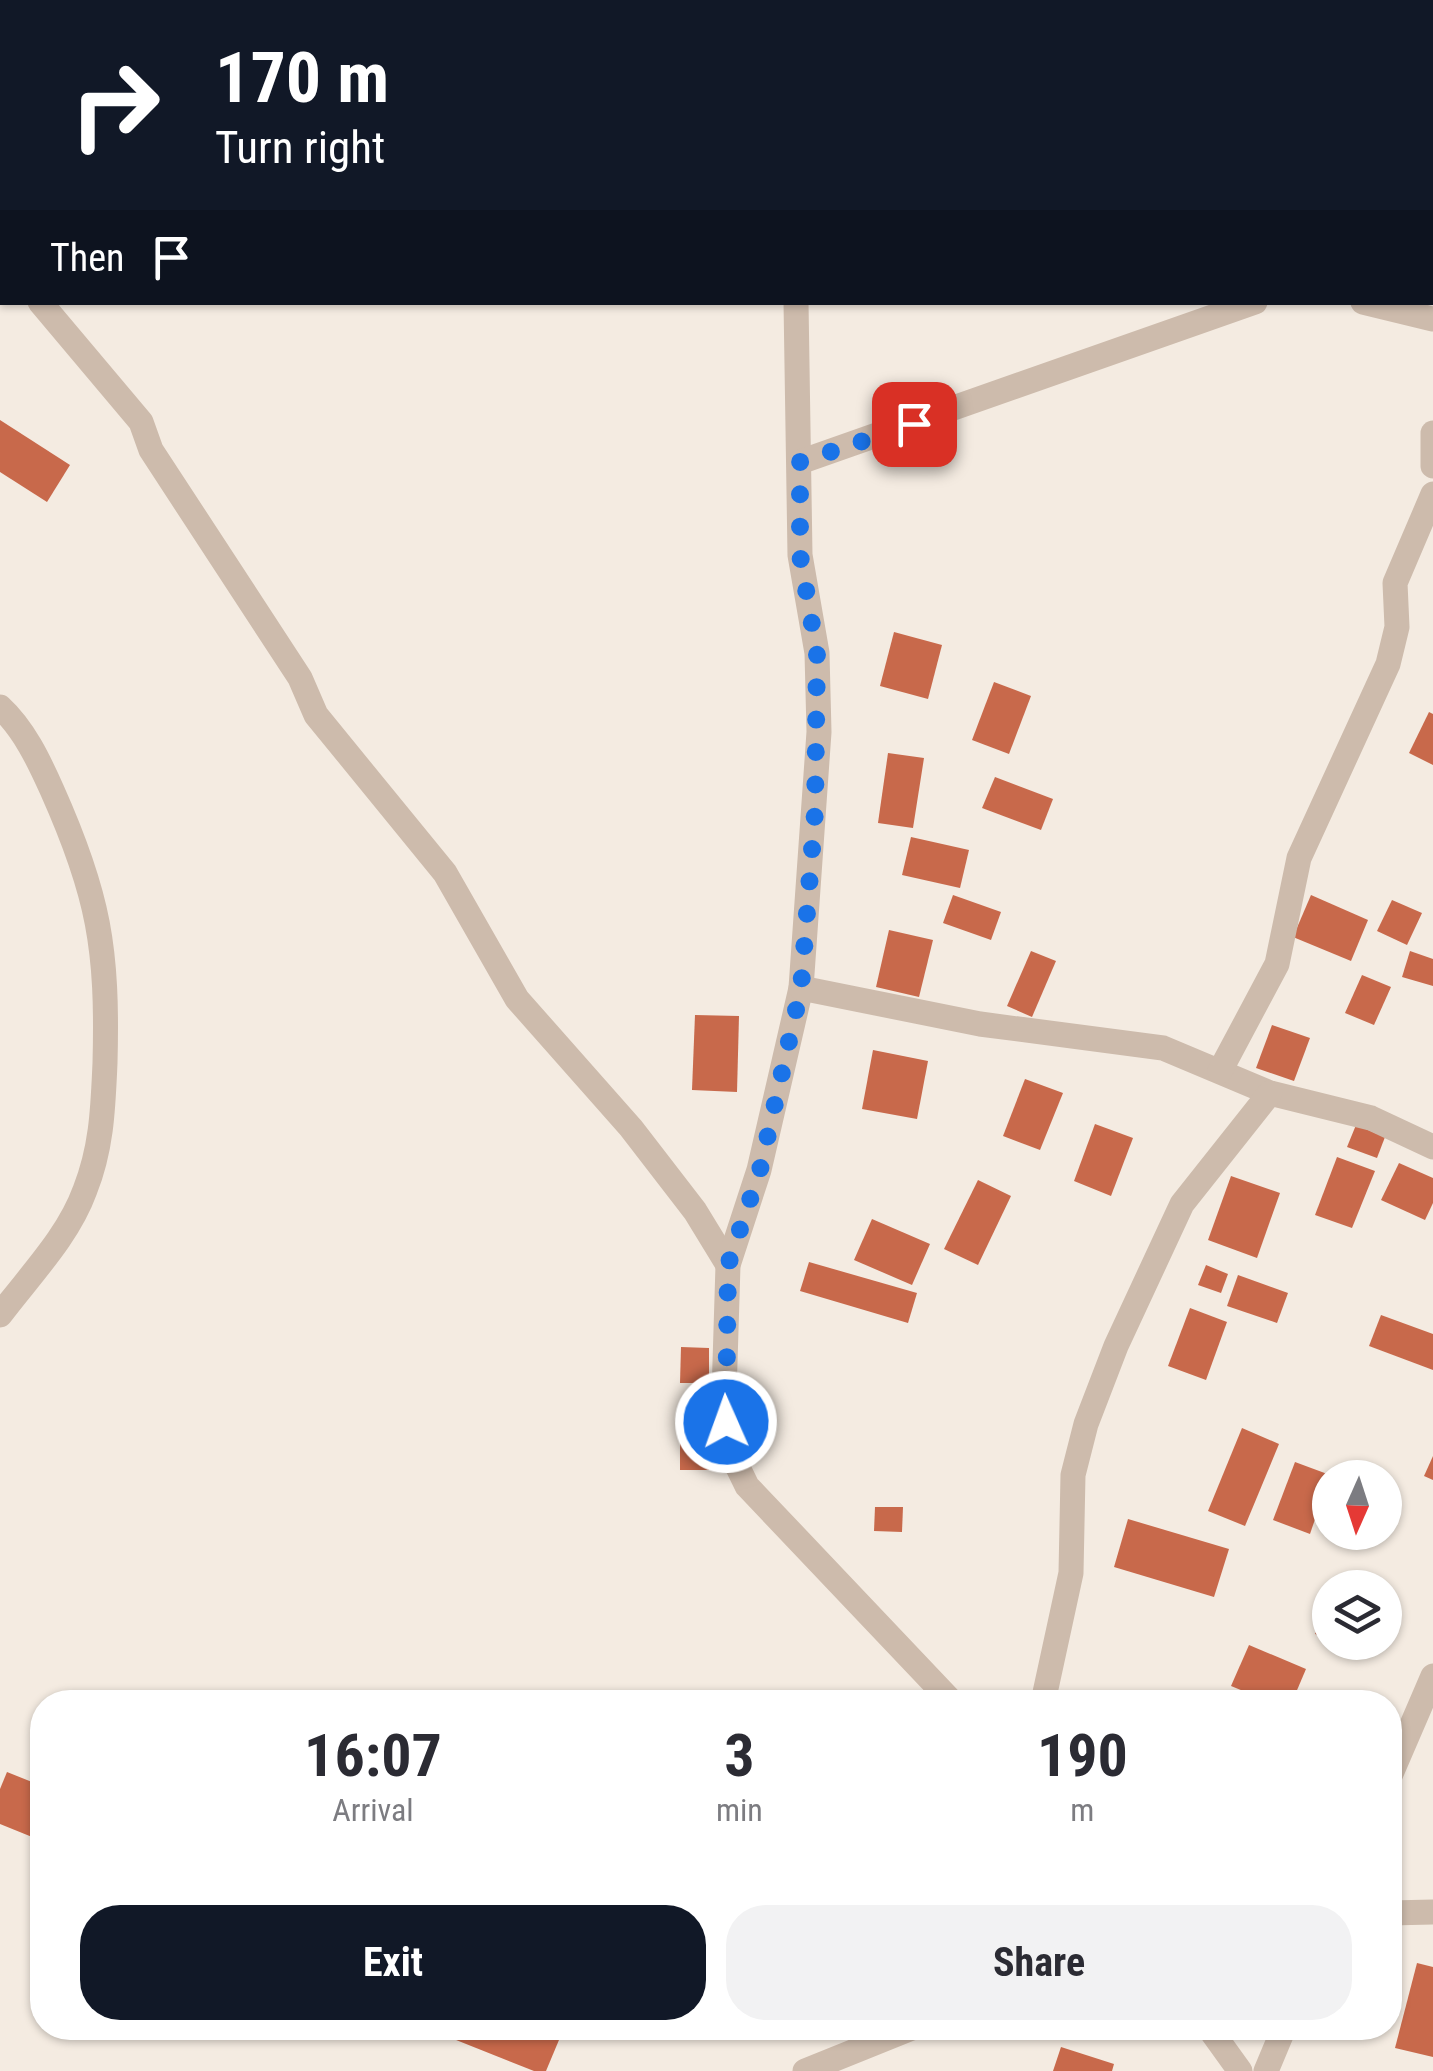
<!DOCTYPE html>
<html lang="en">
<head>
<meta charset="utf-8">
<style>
  body { margin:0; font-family:"Roboto Condensed",sans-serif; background:#f2f2f3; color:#2b2b33; height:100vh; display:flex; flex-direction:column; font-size:38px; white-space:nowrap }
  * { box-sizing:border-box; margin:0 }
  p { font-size:32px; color:#7c7c81 }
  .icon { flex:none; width:55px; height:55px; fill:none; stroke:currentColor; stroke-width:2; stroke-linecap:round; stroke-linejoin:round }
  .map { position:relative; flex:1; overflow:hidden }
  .details { position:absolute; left:30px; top:1690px; width:1372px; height:350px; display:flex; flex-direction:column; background:#fff; border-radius:40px; box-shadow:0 2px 8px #0004 }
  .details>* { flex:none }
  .guide { position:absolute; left:0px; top:0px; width:1435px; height:305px; box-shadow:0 2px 8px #0004; background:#111827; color:#fff; overflow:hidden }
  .needle { width:65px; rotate:183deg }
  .controls { position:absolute; left:1312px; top:1460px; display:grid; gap:20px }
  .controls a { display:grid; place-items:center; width:90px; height:90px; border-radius:50%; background:#fff; box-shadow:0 2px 8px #0004; font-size:50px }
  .pin { position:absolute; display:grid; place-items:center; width:85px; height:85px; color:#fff; margin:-42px; border-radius:20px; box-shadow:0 5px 15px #0006 }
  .me { position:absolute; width:110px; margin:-55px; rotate:358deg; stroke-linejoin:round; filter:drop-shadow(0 0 8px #0008) }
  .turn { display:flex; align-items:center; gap:35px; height:210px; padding:0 50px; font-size:45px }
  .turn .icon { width:130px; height:130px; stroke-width:2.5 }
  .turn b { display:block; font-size:70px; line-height:85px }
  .then { display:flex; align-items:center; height:95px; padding:0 50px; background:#0003; gap:20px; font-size:38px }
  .eta { display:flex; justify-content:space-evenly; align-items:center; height:170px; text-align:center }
  .eta b { font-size:60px; font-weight:700; line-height:70px }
  .primary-button { display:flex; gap:20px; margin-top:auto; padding:20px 50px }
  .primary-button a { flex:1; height:115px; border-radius:40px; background:#111827; color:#fff; font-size:40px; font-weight:700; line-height:115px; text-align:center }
  .primary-button a+a { background:#f2f2f3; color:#2b2b33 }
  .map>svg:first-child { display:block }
  .building { fill:#c8694b }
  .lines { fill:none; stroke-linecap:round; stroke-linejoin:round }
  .minor { stroke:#cdbbac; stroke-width:25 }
  .route { stroke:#1a73e8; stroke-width:18; stroke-dasharray:0 32.4 }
</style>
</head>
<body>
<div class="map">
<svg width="1433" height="2071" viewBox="0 0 1433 2071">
  <rect width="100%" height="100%" fill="#f4ebe1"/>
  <!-- building -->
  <g class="building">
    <path d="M0 420 70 465 47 502 0 472Z"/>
    <path d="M894 632 942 645 928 699 880 686Z"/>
    <path d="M994 682 1031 696 1009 754 972 740Z"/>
    <path d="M1429 712 1433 714V765L1409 753Z"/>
    <path d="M888 753 924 758 913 828 878 823Z"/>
    <path d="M995 777 1053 799 1041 830 982 808Z"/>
    <path d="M911 837 969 850 960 888 902 875Z"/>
    <path d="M953 895 1001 912 991 940 943 923Z"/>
    <path d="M1311 895 1368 920 1351 961 1293 937Z"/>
    <path d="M1392 900 1422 913 1407 945 1377 931Z"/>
    <path d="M889 930 933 940 919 997 876 987Z"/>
    <path d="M1031 951 1056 961 1032 1017 1007 1006Z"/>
    <path d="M1410 951 1433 959V986L1402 977Z"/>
    <path d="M1362 975 1391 987 1374 1025 1345 1013Z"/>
    <path d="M695 1015 739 1016 737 1092 692 1090Z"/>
    <path d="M1272 1025 1310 1038 1294 1081 1256 1068Z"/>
    <path d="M873 1050 928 1061 917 1119 862 1109Z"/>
    <path d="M1025 1079 1063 1093 1040 1150 1003 1136Z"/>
    <path d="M1095 1124 1133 1138 1111 1196 1074 1181Z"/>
    <path d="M1356 1125 1385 1137 1377 1158 1347 1147Z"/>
    <path d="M1337 1157 1375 1171 1352 1228 1315 1215Z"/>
    <path d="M1399 1163 1433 1178V1203L1425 1220 1381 1200Z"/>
    <path d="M1231 1176 1280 1193 1257 1258 1208 1240Z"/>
    <path d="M978 1180 1011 1196 978 1265 944 1249Z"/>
    <path d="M872 1219 930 1244 912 1285 854 1260Z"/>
    <path d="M809 1262 917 1293 908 1323 800 1291Z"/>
    <path d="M1206 1265 1228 1274 1221 1293 1198 1285Z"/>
    <path d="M1238 1275 1288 1293 1277 1323 1227 1306Z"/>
    <path d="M1190 1308 1227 1322 1206 1380 1168 1366Z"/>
    <path d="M1381 1315 1433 1334V1370L1369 1346Z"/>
    <path d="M681 1347 709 1348V1383H680Z"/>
    <path d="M1242 1428 1279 1444 1245 1526 1208 1511Z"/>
    <path d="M680 1433 709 1434V1470H680Z"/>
    <path d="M1433 1456V1480L1424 1476Z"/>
    <path d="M1295 1462 1330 1475 1310 1534 1273 1520Z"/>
    <path d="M875 1507H903L902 1532 874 1531Z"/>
    <path d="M1128 1519 1229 1549 1214 1597 1114 1567Z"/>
    <path d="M1336 1576 1368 1587 1367 1588H1332Z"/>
    <path d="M1330 1593V1639L1315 1634Z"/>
    <path d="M1341 1642H1369L1366 1652Z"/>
    <path d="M1249 1645 1306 1669 1292 1702H1270L1231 1686Z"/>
    <path d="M1167 1692 1192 1702H1162Z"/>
    <path d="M7 1772 42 1786V1841L0 1824V1789Z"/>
    <path d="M1417 1963 1433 1967V2057L1395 2048Z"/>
    <path d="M426 2028H564L546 2071H534Z"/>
    <path d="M1061 2047 1114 2064 1112 2071H1053Z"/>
  </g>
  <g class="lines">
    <!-- minor -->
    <g class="minor">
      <path d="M810 2V0"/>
      <path d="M0 242 2 245"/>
      <path d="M40 302 141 422 151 450 300 678 316 715 445 873 517 999 631 1128 695 1211 728 1265"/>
      <path d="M796 302 800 555 817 653 819 732 801 988 759 1170 728 1265 724 1395 729 1449 747 1486 952 1702"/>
      <path d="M1363 302 1433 319"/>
      <path d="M1433 433V466"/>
      <path d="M800 462 1255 302"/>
      <path d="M0 707C24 729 39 761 52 790 99 895 108 949 105 1063 103 1107 102 1147 85 1190 68 1237 30 1275 0 1315"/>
      <path d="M801 988 980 1024 1163 1048 1270 1093 1371 1118 1433 1147"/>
      <path d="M1220 1071 1277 964 1299 858 1388 664 1397 627 1395 583 1433 494"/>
      <path d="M1043 1702 1071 1573 1073 1475 1086 1424 1116 1346 1182 1204 1270 1093"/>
      <path d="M1390 1776 1433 1676"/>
      <path d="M1390 1913 1433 1912"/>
      <path d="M1209 2028 1240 2071"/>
      <path d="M805 2071 912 2028"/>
      <path d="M1266 2071 1284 2028"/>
    </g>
  </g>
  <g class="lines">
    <!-- route -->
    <path class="route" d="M726 1422 728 1265 760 1170 801 988 815 812 817 653 800 555V462L914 424"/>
  </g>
</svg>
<div class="controls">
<a><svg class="needle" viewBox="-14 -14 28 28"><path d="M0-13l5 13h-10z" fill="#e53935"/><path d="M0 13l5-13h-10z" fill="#7c7c81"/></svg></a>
<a><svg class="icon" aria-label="layers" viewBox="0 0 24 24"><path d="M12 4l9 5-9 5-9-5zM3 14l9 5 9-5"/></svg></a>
</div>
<div class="pin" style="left:914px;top:424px;background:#d93025"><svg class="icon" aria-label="arrive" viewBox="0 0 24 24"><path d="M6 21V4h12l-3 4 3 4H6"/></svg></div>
<svg class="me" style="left:726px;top:1422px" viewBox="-20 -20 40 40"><circle r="17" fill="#1a73e8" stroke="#fff" stroke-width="3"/><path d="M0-11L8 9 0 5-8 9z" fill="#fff"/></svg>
<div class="guide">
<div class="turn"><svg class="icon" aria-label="right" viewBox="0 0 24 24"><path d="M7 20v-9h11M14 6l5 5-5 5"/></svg><div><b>170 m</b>Turn right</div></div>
<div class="then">Then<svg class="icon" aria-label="arrive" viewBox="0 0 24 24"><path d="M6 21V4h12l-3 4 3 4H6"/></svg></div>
</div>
<section class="details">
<div class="eta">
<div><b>16:07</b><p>Arrival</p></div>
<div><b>3</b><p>min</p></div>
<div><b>190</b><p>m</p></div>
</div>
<div class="primary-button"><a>Exit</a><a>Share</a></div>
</section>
</div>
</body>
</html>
